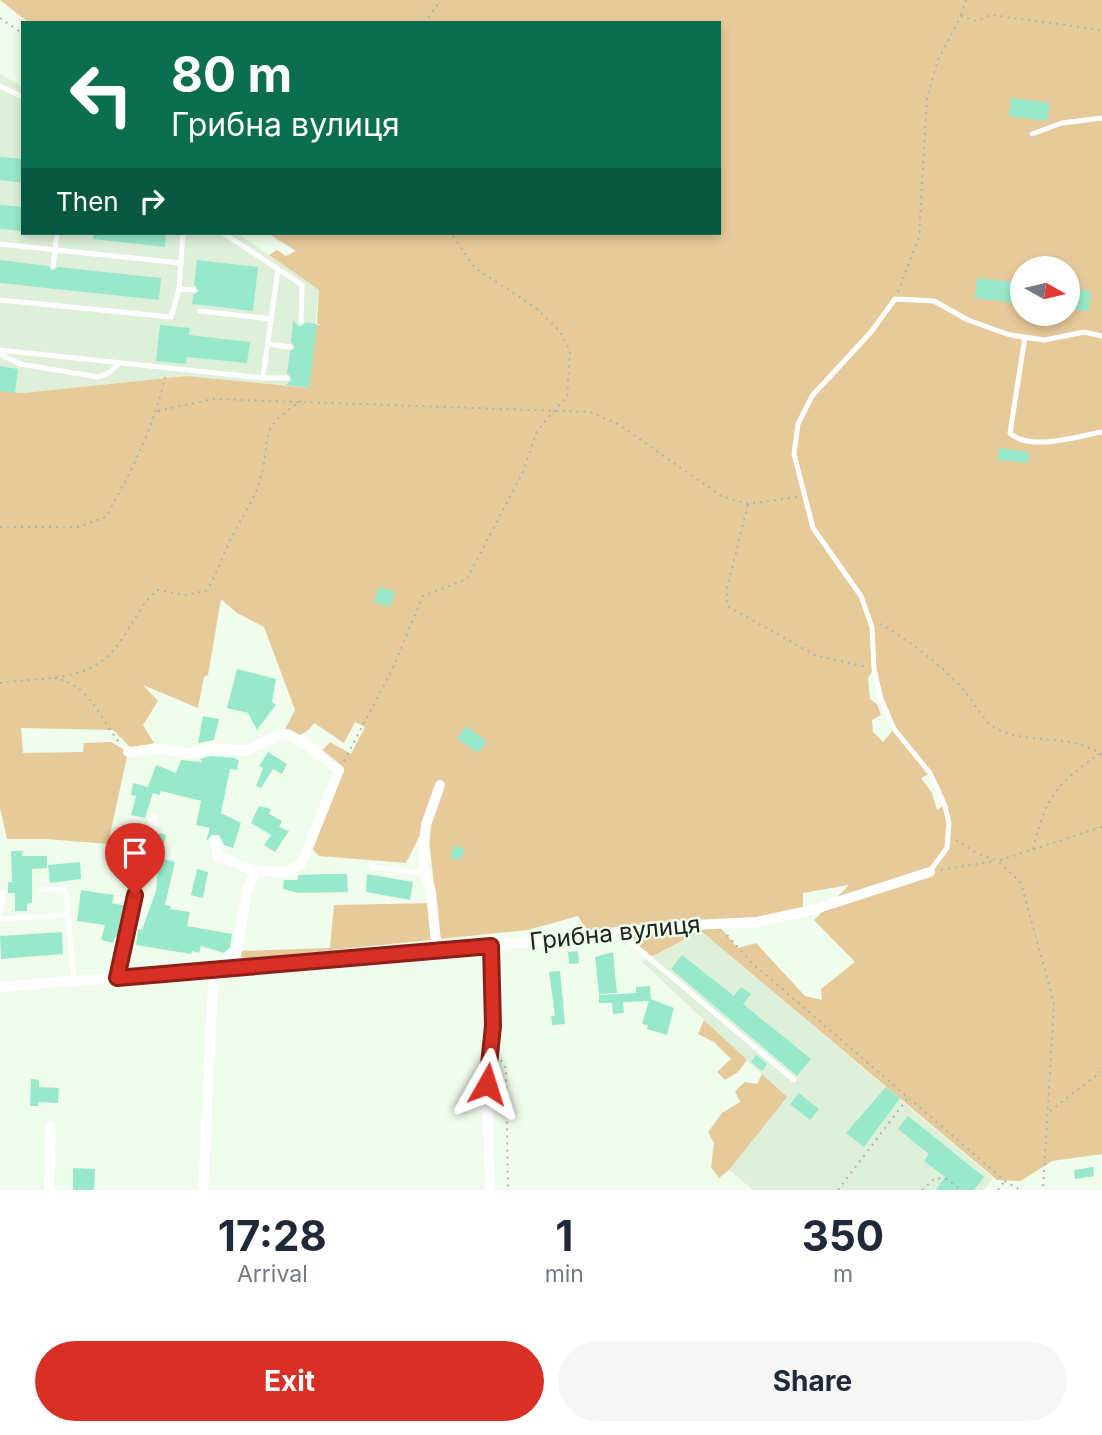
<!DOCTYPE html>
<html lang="en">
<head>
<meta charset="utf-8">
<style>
  body { margin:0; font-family:Inter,sans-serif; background:#f6f6f7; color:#1f2937; height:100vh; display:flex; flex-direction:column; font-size:26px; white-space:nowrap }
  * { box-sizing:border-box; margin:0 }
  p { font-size:23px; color:#747a83 }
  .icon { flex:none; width:38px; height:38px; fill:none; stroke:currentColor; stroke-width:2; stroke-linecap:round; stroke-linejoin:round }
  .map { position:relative; height:1190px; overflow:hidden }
  .panel { display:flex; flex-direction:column; background:#fff; flex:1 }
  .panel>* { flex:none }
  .hud { position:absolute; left:21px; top:21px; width:700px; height:214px; border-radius:0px; box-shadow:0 4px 10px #0003; background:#0b6e4f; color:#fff; overflow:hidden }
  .needle { width:46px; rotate:98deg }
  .buttons { position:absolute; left:1010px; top:256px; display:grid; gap:14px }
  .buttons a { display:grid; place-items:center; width:70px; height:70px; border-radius:50%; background:#fff; box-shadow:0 4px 10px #0003; font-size:35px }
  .pin { position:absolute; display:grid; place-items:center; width:60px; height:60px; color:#fff; margin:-72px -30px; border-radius:50% 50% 50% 0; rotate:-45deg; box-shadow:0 0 7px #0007 }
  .pin .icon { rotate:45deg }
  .me { position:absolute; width:77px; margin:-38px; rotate:6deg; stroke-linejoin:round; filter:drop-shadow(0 0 5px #0008) }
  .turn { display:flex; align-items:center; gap:24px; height:147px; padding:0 35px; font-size:32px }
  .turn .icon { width:91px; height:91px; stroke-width:2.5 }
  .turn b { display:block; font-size:49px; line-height:60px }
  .then { display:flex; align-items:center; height:66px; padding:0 35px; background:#0003; gap:14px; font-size:26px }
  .eta { display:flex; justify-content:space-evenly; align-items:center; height:119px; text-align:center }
  .eta b { font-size:42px; font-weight:700; line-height:49px }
  .primary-button { display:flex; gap:14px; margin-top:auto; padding:14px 35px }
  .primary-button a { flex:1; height:80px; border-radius:42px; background:#d93025; color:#fff; font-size:28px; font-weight:700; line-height:80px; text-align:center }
  .primary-button a+a { background:#f6f6f7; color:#1f2937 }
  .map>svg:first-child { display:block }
  .built { fill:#def0da }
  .green { fill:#e7ca9a; fill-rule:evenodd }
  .building { fill:#98e9cb }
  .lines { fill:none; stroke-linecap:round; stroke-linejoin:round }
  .path { stroke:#acb6a9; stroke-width:2; stroke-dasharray:2 5; stroke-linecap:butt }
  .lane { stroke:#fff; stroke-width:5 }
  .street { stroke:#fff; stroke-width:10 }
  .route-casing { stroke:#8d1f18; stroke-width:18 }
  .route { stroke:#d93025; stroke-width:12 }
  .labels { text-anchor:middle; stroke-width:5; stroke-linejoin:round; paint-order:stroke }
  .street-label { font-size:24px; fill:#20241e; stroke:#f0fdec }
</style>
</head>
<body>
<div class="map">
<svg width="1102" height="1190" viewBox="0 0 1102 1190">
  <rect width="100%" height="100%" fill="#f0fdec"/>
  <!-- built -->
  <g class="built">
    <path d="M0 74 23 87V233H237L319 290 309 388 187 376 23 393 0 391Z"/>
    <path d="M701 931 993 1178 984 1190H753L729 1170 786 1097 642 962Z"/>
  </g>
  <!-- green -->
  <g class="green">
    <path d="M0 0H1102V1154L1052 1161 1021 1181 997 1180 701 931 649 958 633 944 635 931 590 935 578 916 528 930 244 959 237 951 330 948 334 905 436 903 427 821 406 863 319 856 310 846 337 775 319 754 330 742 351 754 365 727 355 722 344 743 314 723C306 736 296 737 282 735L295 710 264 627 237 613 221 599 208 675 204 677 198 708 143 685 158 701 143 725 154 743 131 748 113 730 21 728 23 753 83 752 84 743 111 742 128 752 108 844 46 839H7L0 808V391L23 393 187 376 309 388 316 326 321 324H317L319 290 269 255 277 250 286 256 296 251 272 236 274 233H719V23H29ZM1022 268H1068V313H1022ZM873 670 894 729 883 742 873 732 872 720 881 715 877 704 870 699 868 678ZM930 774 945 805 937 810 932 793 921 778ZM849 885 814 920 855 962 821 989 822 1000 805 996 756 943 738 948 717 924 803 912V893Z"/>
    <path d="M704 1020 747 1060 738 1072 725 1080 717 1072 731 1059 714 1042 698 1034Z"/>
    <path d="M762 1074 787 1097 729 1170 719 1178 711 1167 714 1143 708 1132 722 1113 740 1102 735 1091 745 1082 757 1084Z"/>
  </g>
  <!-- building -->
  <g class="building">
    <path d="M1011 98 1050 103 1047 121 1009 116Z"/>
    <path d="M0 157 23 159V183L0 180Z"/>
    <path d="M0 205 23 207V231L0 229Z"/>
    <path d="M94 233H166L165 247 93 239Z"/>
    <path d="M0 260 48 266 53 271 58 267 161 278 159 300 0 283Z"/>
    <path d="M197 260 258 267 253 311 192 304 193 295 199 291 194 285Z"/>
    <path d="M977 278 1022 283V304L975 298Z"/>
    <path d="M1068 288 1091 291 1089 311 1068 309Z"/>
    <path d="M293 321 300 327 306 322 317 324 309 388 286 385 292 379 287 373 290 352 295 347 291 342Z"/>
    <path d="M160 325 190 328 189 335 250 342 247 363 187 357 186 364 156 361Z"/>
    <path d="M0 366 18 369 15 393 0 391Z"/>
    <path d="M999 448 1029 452 1028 463 998 460Z"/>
    <path d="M379 587 395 592 390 607 374 602Z"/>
    <path d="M237 669 276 679 272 702 276 705 257 730 248 713 227 708Z"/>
    <path d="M203 716 219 719 214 740 198 743Z"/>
    <path d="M466 726 487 741 478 753 457 739Z"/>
    <path d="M268 752 287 764 282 774 273 769 261 788 256 786 263 768 259 766Z"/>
    <path d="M210 756 235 758 239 761 237 770 230 769 221 813 241 823 233 848 224 845 219 835H212L206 841 210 828 196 825 201 801 161 791 160 795 153 793 145 818 131 815 136 796 131 795 133 783 148 787 156 765 176 773 181 760 202 762 200 759Z"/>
    <path d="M259 806 271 809 269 814 282 821 279 827 289 831 275 852 264 845 271 835 251 823Z"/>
    <path d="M159 833 166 835 161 855 154 853Z"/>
    <path d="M130 837 141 840 127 881 116 878 121 859 116 858 119 846 127 849Z"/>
    <path d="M454 846 465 848 460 861 450 857Z"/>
    <path d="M11 851H23L22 856H47V868L32 869V903L27 904V911H15V893H8V882H12Z"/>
    <path d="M159 858 175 862 165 905 171 906 170 909 190 912 187 926 232 934 230 947 224 953 201 946 199 953 192 951 191 954 136 945 138 929 142 930 156 891Z"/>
    <path d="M80 862 81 879 50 883 48 865Z"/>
    <path d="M197 869 208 872 203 898 191 895Z"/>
    <path d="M324 874H347L348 892 298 893 283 889 284 880H298V875Z"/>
    <path d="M367 874 413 882 410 900 366 892Z"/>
    <path d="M81 890 114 895 112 903 126 906 118 938 115 937 113 943 101 940 105 925 77 921Z"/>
    <path d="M62 932 63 954 1 959 0 936Z"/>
    <path d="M578 951 579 963 569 964 568 952Z"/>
    <path d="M613 952 617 993 599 994 595 957Z"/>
    <path d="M682 955 734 996 741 987 751 994 743 1004 811 1059 797 1076 671 969Z"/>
    <path d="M560 971 565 1024 552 1025 551 1016H555L549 972Z"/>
    <path d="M650 986 651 999 674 1008 667 1035 647 1029 648 1025 642 1024 649 1001 623 1002 624 1013 613 1014 612 1003H599V995L636 993V987Z"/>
    <path d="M756 1055 767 1064 762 1071 751 1062Z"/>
    <path d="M31 1079 39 1080V1087L59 1088 58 1103 39 1102 38 1106H30Z"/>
    <path d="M886 1087 900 1098 864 1147 846 1133Z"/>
    <path d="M799 1093 819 1109 810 1120 790 1104Z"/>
    <path d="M908 1116 984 1177 974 1190H936L945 1177 924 1161 929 1154 898 1129Z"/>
    <path d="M1093 1167 1094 1176 1075 1179 1074 1170Z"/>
    <path d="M73 1168 95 1169 94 1190H73Z"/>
  </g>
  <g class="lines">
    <!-- path -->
    <g class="path">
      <path d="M961 15 966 0"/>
      <path d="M0 18 23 34"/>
      <path d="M424 23 441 0"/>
      <path d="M898 292 919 237 927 98 938 60 961 16 976 21 991 15 1102 30"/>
      <path d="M158 411 213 399 590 412 618 424 721 496 748 504 797 497"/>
      <path d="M748 505 727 588V606L815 655 867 667"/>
      <path d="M0 527H78L106 517C131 471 154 428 165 377"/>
      <path d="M880 624C910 641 940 664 964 690 975 703 983 723 999 730 1032 745 1072 733 1102 755"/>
      <path d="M54 678C90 684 100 719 121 745"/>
      <path d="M0 683C40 677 89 683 116 647 131 628 138 607 157 590L185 595 206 591C218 574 222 555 232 537 240 520 253 502 259 483 274 438 253 432 301 401"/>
      <path d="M344 761 392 670 423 596 467 579 523 472 537 431 567 396 570 351 560 331 536 308 475 268 451 233"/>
      <path d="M956 840 976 853 998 861 1021 883 1054 1003 1043 1190"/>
      <path d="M1033 849C1047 793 1056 785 1102 752"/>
      <path d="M1000 860 1102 827"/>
      <path d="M941 870 994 861"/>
      <path d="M727 935 752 963 1005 1181 1020 1190"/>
      <path d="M501 1060 506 1068 508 1190"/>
      <path d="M1050 1111 1102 1071"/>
      <path d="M838 1190 907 1099"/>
      <path d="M922 1190 935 1178 947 1179 961 1190"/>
      <path d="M998 1190 1004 1182"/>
    </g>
    <!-- lane -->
    <g class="lane">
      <path d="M0 86 23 97"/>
      <path d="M1032 134 1062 123 1102 118"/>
      <path d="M0 244 180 263"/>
      <path d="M53 266 57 235"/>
      <path d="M278 269 302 285 301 322"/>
      <path d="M179 289 194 290"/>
      <path d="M0 300 171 317 179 289 183 233"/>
      <path d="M200 311 271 319"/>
      <path d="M1025 337 1010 433C1029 452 1078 436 1102 432"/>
      <path d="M268 344 290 347"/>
      <path d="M0 350 263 378 278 269 223 233"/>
      <path d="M0 354 20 364 98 377 109 373 119 363"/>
      <path d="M263 378H287"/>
      <path d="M372 867 425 873"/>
      <path d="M930 871 947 848 949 823 945 806 930 773 894 729 881 699 874 669 872 627 861 596 813 528 794 454 798 424 812 396 871 332 895 299 934 301 968 320 1010 335 1045 340 1084 332 1102 336"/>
      <path d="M41 890 61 889 66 893 74 982"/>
      <path d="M0 914 3 892"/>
      <path d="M0 919 67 915"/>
      <path d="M620 933 794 1080"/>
    </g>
    <!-- street -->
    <g class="street">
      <path d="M128 752 158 749 191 754 209 748 246 751 274 737 288 734 310 747 339 770 302 863 286 872 255 871 247 891 237 951 222 967"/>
      <path d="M216 842 217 856 255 871"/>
      <path d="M437 952 431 892 424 868V844L426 825 440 785"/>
      <path d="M117 978 154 818"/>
      <path d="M0 987 437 952 672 926 757 922 812 910 930 872"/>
      <path d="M49 1190 51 1126"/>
      <path d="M203 1190 214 967"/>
      <path d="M490 1190 487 1084 493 1026 491 946"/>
    </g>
  </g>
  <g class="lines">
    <!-- route casing -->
    <g class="route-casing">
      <path id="route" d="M135 895 117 978 491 946 493 1026 487 1084"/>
    </g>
    <!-- route -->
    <use href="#route" class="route"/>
  </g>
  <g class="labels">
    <!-- street labels -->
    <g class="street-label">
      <text transform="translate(615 933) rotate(-6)" y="8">Грибна вулиця</text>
    </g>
  </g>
</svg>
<div class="buttons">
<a><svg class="needle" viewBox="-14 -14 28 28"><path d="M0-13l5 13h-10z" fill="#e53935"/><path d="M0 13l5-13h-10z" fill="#747a83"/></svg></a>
</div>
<div class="pin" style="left:135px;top:895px;background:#d93025"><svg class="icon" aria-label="arrive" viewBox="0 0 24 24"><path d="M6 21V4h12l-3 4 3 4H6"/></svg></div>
<svg class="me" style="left:487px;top:1084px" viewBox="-20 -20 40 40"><path d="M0-17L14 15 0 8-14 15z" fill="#d93025" stroke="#fff" stroke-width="4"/></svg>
<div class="hud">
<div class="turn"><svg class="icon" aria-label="left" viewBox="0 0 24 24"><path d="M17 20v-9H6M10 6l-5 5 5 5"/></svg><div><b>80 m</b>Грибна вулиця</div></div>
<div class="then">Then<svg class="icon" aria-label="right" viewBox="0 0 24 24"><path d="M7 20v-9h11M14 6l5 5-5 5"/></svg></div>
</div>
</div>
<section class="panel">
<div class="eta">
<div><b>17:28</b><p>Arrival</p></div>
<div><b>1</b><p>min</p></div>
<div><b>350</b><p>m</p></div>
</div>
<div class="primary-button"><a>Exit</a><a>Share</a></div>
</section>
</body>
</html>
